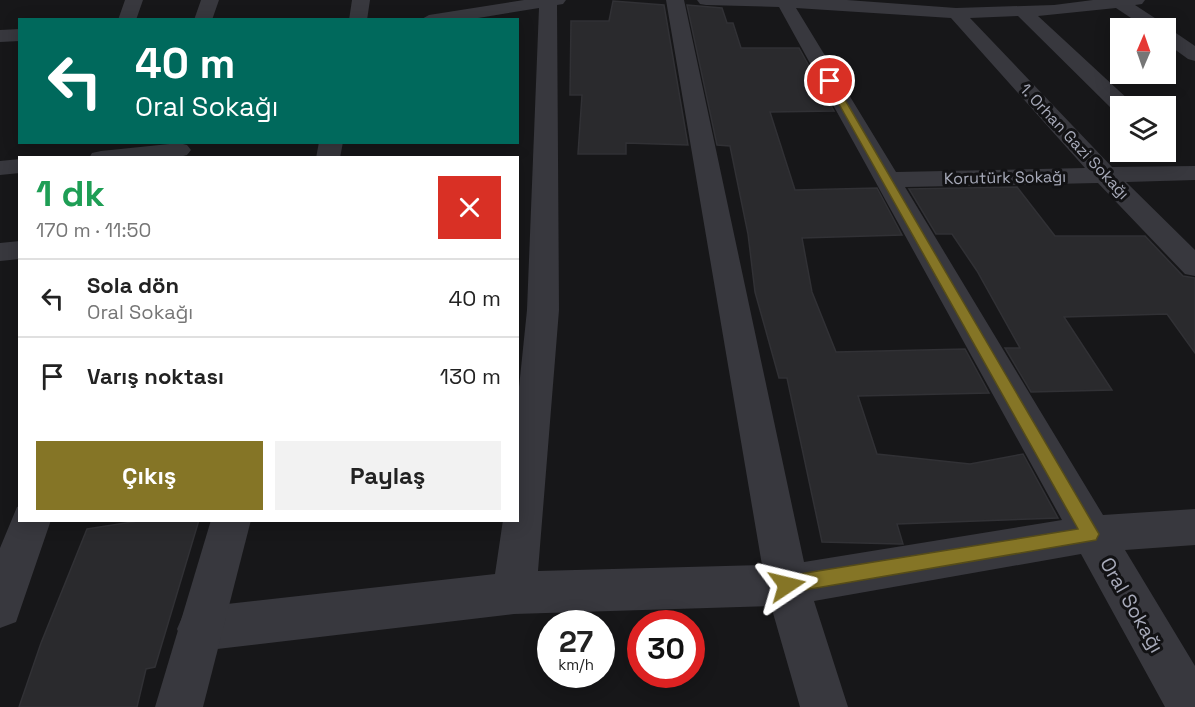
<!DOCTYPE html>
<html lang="tr">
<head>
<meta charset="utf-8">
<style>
  body { margin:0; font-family:"Space Grotesk",sans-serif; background:#f2f2f2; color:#222; height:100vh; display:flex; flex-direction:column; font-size:22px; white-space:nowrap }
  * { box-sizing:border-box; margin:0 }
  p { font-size:20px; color:#767676 }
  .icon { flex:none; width:33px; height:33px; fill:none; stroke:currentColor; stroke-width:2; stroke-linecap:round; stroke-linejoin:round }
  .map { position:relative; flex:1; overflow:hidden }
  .drawer { position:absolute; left:18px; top:156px; width:501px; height:366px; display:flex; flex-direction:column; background:#fff; border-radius:0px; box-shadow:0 3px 15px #0003 }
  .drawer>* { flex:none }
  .guide { position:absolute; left:18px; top:18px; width:501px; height:126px; border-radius:0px; box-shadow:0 3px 15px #0003; background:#00695c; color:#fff; overflow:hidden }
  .needle { width:39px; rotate:2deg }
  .buttons { position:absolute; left:1110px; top:18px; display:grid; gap:12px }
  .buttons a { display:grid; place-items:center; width:66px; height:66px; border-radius:0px; background:#fff; box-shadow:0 3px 15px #0003; font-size:30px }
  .speed { position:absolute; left:537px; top:610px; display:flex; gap:12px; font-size:30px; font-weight:700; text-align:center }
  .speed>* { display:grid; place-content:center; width:78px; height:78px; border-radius:50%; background:#fff; box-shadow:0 3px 15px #0003; line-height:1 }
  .speed small { font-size:15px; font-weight:400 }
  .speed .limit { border:9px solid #d22; background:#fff; color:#111 }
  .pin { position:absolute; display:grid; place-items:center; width:51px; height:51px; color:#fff; margin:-26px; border:3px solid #fff; border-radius:50%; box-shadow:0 2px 6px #0007 }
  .me { position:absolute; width:66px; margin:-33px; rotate:80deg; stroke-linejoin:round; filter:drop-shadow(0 0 4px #0008) }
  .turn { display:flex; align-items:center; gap:21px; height:126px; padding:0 18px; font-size:27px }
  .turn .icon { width:78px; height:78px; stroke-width:2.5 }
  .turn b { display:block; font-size:42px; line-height:51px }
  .round { display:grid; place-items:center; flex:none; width:63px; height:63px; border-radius:0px; background:#f2f2f2 }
  .head { display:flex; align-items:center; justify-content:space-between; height:102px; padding:0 18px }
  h1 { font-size:36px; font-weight:800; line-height:45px; color:#1e9e55 }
  .primary-button { display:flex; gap:12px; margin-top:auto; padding:12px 18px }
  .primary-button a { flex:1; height:69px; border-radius:0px; background:#857526; color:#fff; font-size:24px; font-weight:800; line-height:69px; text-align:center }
  .primary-button a+a { background:#f2f2f2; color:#222 }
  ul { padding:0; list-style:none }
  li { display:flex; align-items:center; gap:18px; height:78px; padding:0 18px; border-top:2px solid #e0e0e0 }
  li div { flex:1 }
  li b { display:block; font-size:22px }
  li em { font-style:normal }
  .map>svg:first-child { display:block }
  .building { fill:#2a2a2d; stroke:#313135; stroke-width:1.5 }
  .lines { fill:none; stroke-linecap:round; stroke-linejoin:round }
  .minor { fill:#38383e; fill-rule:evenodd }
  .tertiary { fill:#38383e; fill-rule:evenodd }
  .route { fill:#857526; stroke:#564c19; stroke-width:1.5 }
  .labels { text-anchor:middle; stroke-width:6; stroke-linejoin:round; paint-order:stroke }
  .far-street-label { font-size:16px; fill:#a8abba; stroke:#121214 }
  .street-label { font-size:20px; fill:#a8abba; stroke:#121214 }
</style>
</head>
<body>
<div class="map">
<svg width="1195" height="707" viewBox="0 0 1195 707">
  <rect width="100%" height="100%" fill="#171719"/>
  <!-- building -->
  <g class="building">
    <path d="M613 1 664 5 688 145 626 143V154H578L582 95H570L571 21H609Z"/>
    <path d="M687 5 722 8 727 23H733L741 48H799L834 111 770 112 795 190 877 188 902 235 802 238 812 292 836 352 965 349 989 393 858 396 877 454 970 464 1023 454 1058 518 897 524 903 544H900L822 542 787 378H779L755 292 748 234 730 146 717 145Z"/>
    <path d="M1017 187 1055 236H1145L1183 276 1195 278V353L1167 314 1064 317 1112 390 1031 392 1005 348H1020L977 271 952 234H936L909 189Z"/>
    <path d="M145 520H199L155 667 146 669 137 707H19L41 643 87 529Z"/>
  </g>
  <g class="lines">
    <!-- minor -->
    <g class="minor">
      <path d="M125 0H143L136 20H118Z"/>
      <path d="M201 0H219L212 20H194Z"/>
      <path d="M524 0H566L563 4 557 5 559 310 538 571 762 565 666 0H684L804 562 1062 520 779 7 706 5 700 4 697 0H847L956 8 1054 5 1093 0H1145L1142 4 1135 5 1164 24 1166 28V29L1146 28 1116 8 1038 16 1130 101 1133 106H1120V112L1114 111 1018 16 970 18 1112 167 1195 166V180L1126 182 1195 250V276L1185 274 1098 183 905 187 1103 515 1195 509V545L1125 550 1195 666V707H1165L1081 554 814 601 848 707H800L771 606 514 614 200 651 184 645 177 629 184 613 200 607 495 574 503 520H518V397L527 310 539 8 466 20H420L429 15ZM796 8 951 18 1085 168 896 172Z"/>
      <path d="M20 29V41L0 42V30Z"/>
      <path d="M1166 29 1173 31 1195 46V61L1188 59 1166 43Z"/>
      <path d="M179 143 187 145 191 150 187 155 176 158H89L92 153 101 151Z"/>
      <path d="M20 159V173L0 175V161Z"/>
      <path d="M20 241V259L0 261V243Z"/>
      <path d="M20 506V520H51L16 622 0 628V548L17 507Z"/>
    </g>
    <!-- tertiary -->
    <g class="tertiary">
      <path d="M352 0H370L367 20H349Z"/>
      <path d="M319 142H343L340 158H316Z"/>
      <path d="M211 520H251L203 707H155Z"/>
    </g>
  </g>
  <!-- route -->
  <path class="route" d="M827 80 834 81 1096 529 1099 534 1096 540 787 593 780 591 778 585 780 579 787 576 1078 529 826 81Z"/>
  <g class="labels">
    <!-- far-street labels -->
    <g class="far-street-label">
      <text transform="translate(1075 141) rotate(47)" y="6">1. Orhan Gazi Sokağı</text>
      <text transform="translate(1005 177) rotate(-1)" y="6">Korutürk Sokağı</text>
    </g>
    <!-- street labels -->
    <g class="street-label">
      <text transform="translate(1132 605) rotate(60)" y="7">Oral Sokağı</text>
    </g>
  </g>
</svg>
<div class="buttons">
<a><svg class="needle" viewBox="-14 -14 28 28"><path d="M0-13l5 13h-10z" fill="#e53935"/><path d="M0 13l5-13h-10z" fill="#767676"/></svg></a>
<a><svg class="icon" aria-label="layers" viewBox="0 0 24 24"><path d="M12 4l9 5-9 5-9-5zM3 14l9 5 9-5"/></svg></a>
</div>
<div class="speed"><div>27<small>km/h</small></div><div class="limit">30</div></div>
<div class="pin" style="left:830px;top:81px;background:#d93025"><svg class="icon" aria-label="arrive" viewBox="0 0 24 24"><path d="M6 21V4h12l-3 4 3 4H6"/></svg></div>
<svg class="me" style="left:787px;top:585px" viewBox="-20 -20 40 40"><path d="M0-17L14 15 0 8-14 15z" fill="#857526" stroke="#fff" stroke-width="4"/></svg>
<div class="guide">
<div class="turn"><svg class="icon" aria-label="left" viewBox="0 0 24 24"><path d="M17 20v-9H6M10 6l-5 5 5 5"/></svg><div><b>40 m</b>Oral Sokağı</div></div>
</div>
<section class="drawer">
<div class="head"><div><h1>1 dk</h1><p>170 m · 11:50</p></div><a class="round" style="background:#d93025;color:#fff"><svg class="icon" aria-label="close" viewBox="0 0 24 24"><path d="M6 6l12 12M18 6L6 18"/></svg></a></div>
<ul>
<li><svg class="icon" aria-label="left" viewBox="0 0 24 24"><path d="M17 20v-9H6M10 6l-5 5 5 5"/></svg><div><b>Sola dön</b><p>Oral Sokağı</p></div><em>40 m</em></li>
<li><svg class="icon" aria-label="arrive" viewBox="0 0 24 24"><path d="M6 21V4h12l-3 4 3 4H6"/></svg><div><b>Varış noktası</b></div><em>130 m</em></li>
</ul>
<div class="primary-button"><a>Çıkış</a><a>Paylaş</a></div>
</section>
</div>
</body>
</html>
